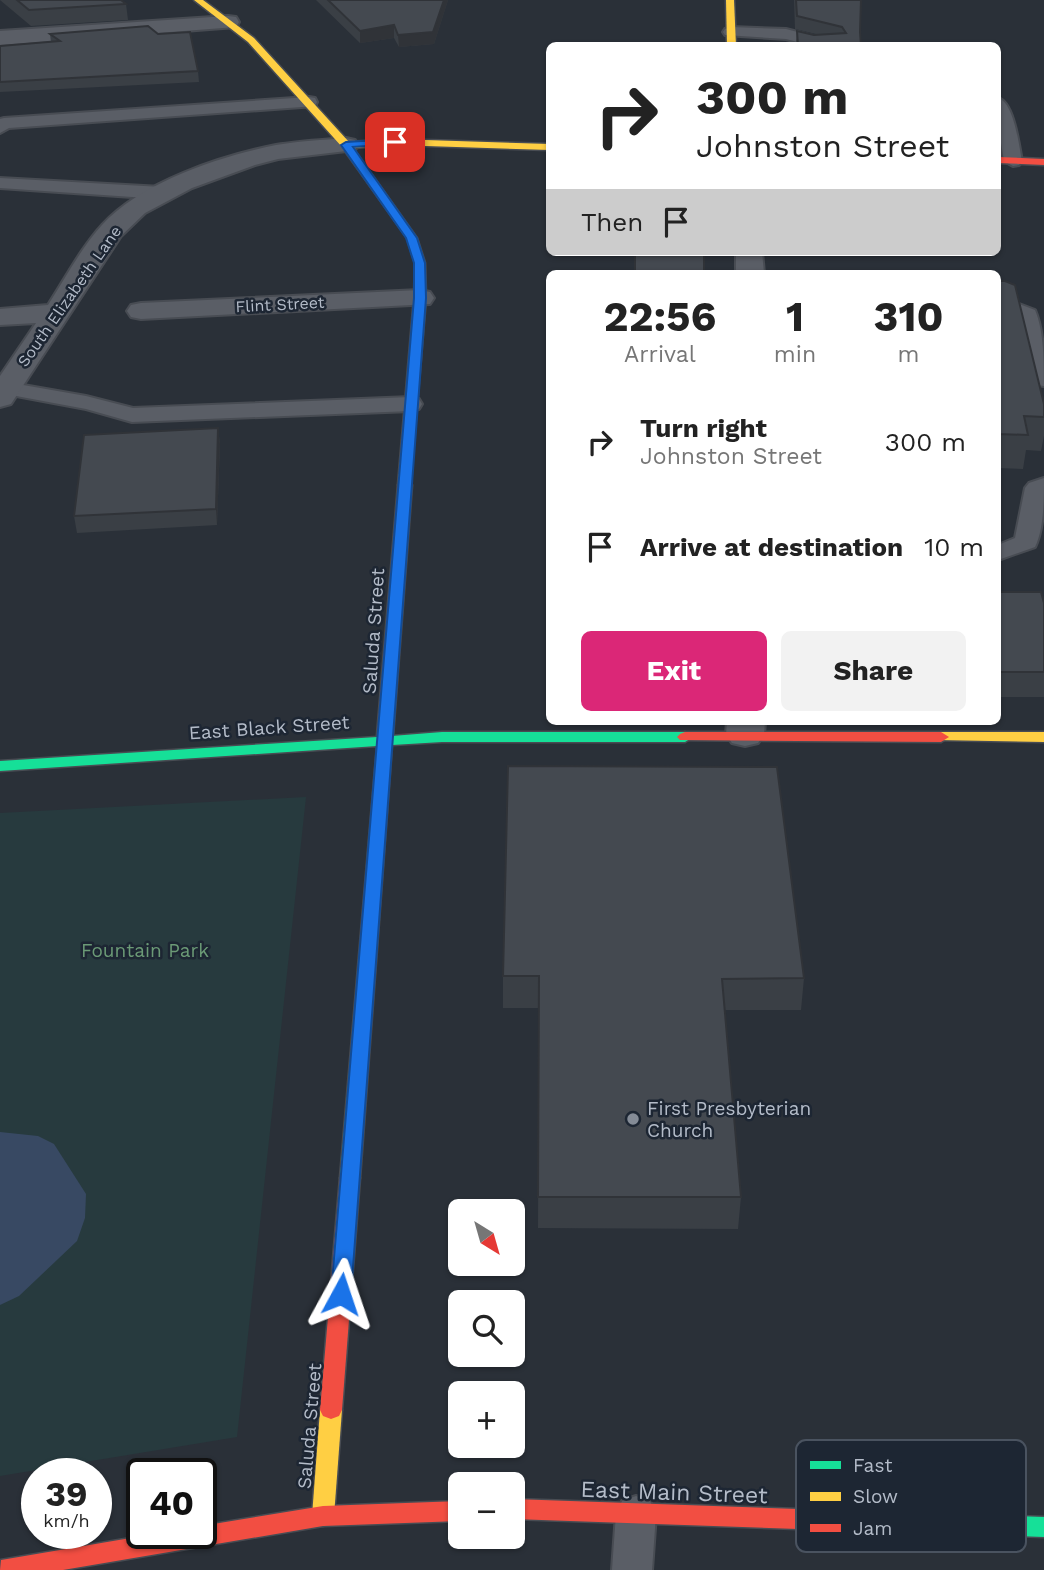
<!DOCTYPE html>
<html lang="en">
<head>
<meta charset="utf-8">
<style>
  body { margin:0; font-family:"Work Sans",sans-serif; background:#f2f2f2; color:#222; height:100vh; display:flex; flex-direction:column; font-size:26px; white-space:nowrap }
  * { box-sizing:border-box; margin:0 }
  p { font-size:23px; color:#767676 }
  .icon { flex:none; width:38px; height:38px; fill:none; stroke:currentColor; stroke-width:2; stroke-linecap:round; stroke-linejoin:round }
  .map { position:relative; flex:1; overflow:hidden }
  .side { position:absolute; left:546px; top:270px; width:455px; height:455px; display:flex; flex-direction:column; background:#fff; border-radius:10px; box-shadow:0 2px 5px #0004 }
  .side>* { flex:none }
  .hud { position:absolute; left:546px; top:42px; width:455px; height:214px; border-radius:10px; box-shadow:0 2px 5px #0004; background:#fff; color:#222; overflow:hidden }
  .needle { width:46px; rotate:143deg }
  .fabs { position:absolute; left:448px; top:1199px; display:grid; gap:14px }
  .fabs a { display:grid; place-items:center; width:77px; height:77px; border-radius:10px; background:#fff; box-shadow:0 2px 5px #0004; font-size:35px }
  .speed { position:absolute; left:21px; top:1458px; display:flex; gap:14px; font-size:35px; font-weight:700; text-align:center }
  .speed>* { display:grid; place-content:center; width:91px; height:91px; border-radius:50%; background:#fff; box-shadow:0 2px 5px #0004; line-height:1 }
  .speed small { font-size:18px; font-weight:400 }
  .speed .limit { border:4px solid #111; border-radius:10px; background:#fff; color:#111 }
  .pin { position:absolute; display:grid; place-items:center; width:60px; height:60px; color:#fff; margin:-30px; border-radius:14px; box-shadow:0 4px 10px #0006 }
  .me { position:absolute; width:77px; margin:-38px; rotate:5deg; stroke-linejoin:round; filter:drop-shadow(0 0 5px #0008) }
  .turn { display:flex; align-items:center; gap:24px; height:147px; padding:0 35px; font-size:32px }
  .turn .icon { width:91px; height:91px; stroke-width:2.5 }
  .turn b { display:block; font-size:49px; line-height:60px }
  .then { display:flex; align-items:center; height:66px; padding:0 35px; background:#0003; gap:14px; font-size:26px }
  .eta { display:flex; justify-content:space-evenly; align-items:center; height:119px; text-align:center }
  .eta b { font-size:42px; font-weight:700; line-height:49px }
  .button { display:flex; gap:14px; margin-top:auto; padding:14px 35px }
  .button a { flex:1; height:80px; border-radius:10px; background:#db2777; color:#fff; font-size:28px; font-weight:700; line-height:80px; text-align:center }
  .button a+a { background:#f2f2f2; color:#222 }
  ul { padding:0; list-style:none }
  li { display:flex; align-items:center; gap:21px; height:105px; padding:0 35px }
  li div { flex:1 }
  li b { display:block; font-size:26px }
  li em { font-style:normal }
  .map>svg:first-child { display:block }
  .green { fill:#273a3e }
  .water { fill:#384963 }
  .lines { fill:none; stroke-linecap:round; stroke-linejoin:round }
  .lane-casing { stroke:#484c53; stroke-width:4 }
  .street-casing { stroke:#484c53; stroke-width:4 }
  .fast-casing { stroke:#484c53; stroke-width:3 }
  .slow-casing { stroke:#484c53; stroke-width:3 }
  .jam-casing { stroke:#484c53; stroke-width:3 }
  .lane { fill:#5a5e66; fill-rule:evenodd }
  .street { fill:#5a5e66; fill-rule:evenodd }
  .fast { fill:#16e098; fill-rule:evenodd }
  .slow { fill:#ffcf43; fill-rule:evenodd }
  .jam { fill:#f24e42; fill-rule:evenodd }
  .wall { fill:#3a3f45 }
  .shaded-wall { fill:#303338 }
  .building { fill:#444950; stroke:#303338; stroke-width:2 }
  .route { fill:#1a73e8; stroke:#114b97; stroke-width:2 }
  .poi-dot { fill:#848b96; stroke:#1d2633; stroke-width:2.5 }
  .labels { text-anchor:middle; stroke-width:5; stroke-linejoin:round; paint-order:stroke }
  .far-street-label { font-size:16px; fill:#b4bcc9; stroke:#1d2633 }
  .street-label { font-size:19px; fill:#b4bcc9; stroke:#1d2633 }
  .park-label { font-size:19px; fill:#6b9a76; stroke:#1d2633 }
  .poi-label { font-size:19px; fill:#b4bcc9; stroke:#1d2633; text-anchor:start }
  .near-street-label { font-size:23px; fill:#b4bcc9; stroke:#1d2633 }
  .key { fill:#1d2633; stroke:#4a5360; stroke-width:2 }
  .key-label { font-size:19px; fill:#b4bcc9 }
</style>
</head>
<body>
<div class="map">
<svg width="1044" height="1570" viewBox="0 0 1044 1570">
  <rect width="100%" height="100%" fill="#2a3038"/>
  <!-- green -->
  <path class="green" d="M306 797 237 1437 0 1476V813Z"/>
  <!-- water -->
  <path class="water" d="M0 1132 38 1136 54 1144 86 1194 85 1218 77 1241 19 1296 0 1305Z"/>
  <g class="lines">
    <!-- lane casing -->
    <g class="lane-casing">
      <g id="lane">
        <path d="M731 27 786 29 840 43 842 46H813L786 39 725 35 723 32 725 29Z"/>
        <path d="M309 97 315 98 317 102 315 106 9 128 0 133V119L4 118Z"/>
        <path d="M998 98C1014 102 1019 146 1022 161L1019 165 1013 166 1004 161 998 125Z"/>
        <path d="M0 178 162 187 171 193 162 199 0 188Z"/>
        <path d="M998 296 1035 310C1044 331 1044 362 1044 386L1036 385 1033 380 1019 317 998 309Z"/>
        <path d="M6 382 86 396 133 408 411 397 419 399 422 404 419 409 411 411 132 422 86 409 0 393V383Z"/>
        <path d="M1044 478C1044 499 1044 529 1035 547L998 560V545L1015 538 1025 488 1029 483Z"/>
        <path d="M636 1496 650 1501 656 1514 652 1570H612L616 1514 622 1501Z"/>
      </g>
    </g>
    <!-- street casing -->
    <g class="street-casing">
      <g id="street">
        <path d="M228 16 236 17 239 22 236 27 0 45V31Z"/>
        <path d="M346 138 355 140 358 145 355 150 278 159 255 165 192 188 145 213 121 236 11 404 0 407V376L36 323 0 325V309L48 305C65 279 81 248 102 225 141 182 221 156 276 145 299 141 323 140 346 138Z"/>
        <path d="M736 252H762L764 273H736Z"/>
        <path d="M420 290 430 292 434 298 430 304 141 319 131 317 127 311 131 305 141 303Z"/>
        <path d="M727 721H765L764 735 758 743 745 746 732 743 726 735Z"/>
      </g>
    </g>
    <!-- fast casing -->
    <g class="fast-casing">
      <g id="fast">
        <path d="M385 731 392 736 442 732H685L693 737 685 742H442L392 745 360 1178 357 1183 350 1185 343 1183 340 1178 377 746 0 771V761L377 737Z"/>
        <path d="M826 1510 1044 1517V1537L826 1530 818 1527 815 1520 818 1513Z"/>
      </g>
    </g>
    <!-- slow casing -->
    <g class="slow-casing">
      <g id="slow">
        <path d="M194 0H203L254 38 349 142 395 139 550 144V150L395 145 353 148 417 238 425 263 426 298 410 488 405 489 398 485 414 298 415 263 407 238 342 147 248 42Z"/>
        <path d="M726 0H734L736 46H727Z"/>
        <path d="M941 732H1044V742L936 740 933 737Z"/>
        <path d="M331 1401 339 1404 342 1410 334 1516 331 1523 323 1526 315 1523 312 1516 320 1410 323 1404Z"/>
      </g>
    </g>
    <!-- jam casing -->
    <g class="jam-casing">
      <g id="jam">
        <path d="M998 157 1044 159V165L998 163Z"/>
        <path d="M405 481 412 485 393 736 385 741 377 736 398 485Z"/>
        <path d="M685 732H941L949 737 941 742 680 740 677 737 680 734Z"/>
        <path d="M350 1171 357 1173 360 1178 342 1410 339 1416 331 1419 323 1416 320 1410 340 1178 343 1173Z"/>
        <path d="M513 1499 826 1510 834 1513 837 1520 834 1527 826 1530 513 1519Z"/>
        <path d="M460 1501V1521L323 1526 63 1570H0L1 1560 160 1533H201V1526L323 1506Z"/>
      </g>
    </g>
    <!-- lane -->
    <use href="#lane" class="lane"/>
    <!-- street -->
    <use href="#street" class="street"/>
    <!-- fast -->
    <use href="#fast" class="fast"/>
    <!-- slow -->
    <use href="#slow" class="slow"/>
    <!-- jam -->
    <use href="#jam" class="jam"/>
  </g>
  <!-- wall -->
  <g class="wall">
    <path d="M0 0H121L126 4 128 20 31 26Z"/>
    <path d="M316 0H448L434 44 399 47 394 38 360 43Z"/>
    <path d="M794 0H861L860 32 861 46H796L797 31 814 35H820L795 29Z"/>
    <path d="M50 34 198 71 199 82 0 92V46L51 42Z"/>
    <path d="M998 281 1044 404V436L1041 451 1026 450 1023 469 998 468Z"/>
    <path d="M218 428 220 444 217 525 77 533 74 516Z"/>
    <path d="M998 592 1044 603V697H998Z"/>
    <path d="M503 976 804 978 801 1010H724L741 1197 738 1229 538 1228 539 1008H503Z"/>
  </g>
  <!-- shaded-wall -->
  <g class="shaded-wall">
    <path d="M444 0H448L434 44 399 47 398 35Z"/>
    <path d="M394 25V38L360 43V31Z"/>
    <path d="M218 428 220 444 217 525 216 509Z"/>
  </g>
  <!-- building -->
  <g class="building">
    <path d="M17 0H121L126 4 29 10Z"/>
    <path d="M328 0H444L433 32 398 35 394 25 360 31Z"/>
    <path d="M796 0H861L860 32 861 46H798L797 31 814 35 846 33 842 27 797 16Z"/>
    <path d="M148 26 158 34 190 32 198 71 0 82V46L60 41 50 34Z"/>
    <rect x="635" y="252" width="69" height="21"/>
    <path d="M998 281H1005L1015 285 1044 404V417L1024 416 1028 435 998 434Z"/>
    <path d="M218 428 216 509 74 516 84 435Z"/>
    <path d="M998 592H1041L1044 603V672H998Z"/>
    <path d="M508 766 777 767 804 978 722 979 741 1197H538L539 976H503Z"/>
  </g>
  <!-- route -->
  <path class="route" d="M395 139 400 142 399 144 353 147 417 238 425 263 426 298 351 1294 348 1300 341 1302 334 1300 331 1294 414 298V263L406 238 341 145 346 142Z"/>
  <!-- markers -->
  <circle class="poi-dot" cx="633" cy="1119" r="7"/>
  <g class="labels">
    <!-- far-street labels -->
    <g class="far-street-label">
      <text transform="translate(69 296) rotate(-55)" y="6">South Elizabeth Lane</text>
      <text transform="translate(280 304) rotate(-3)" y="6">Flint Street</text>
    </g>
    <!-- street labels -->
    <g class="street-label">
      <text transform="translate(373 631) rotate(-86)" y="7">Saluda Street</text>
      <text transform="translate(269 727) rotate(-4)" y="7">East Black Street</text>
      <text transform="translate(309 1426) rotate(-85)" y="7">Saluda Street</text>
    </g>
    <!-- park labels -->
    <g class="park-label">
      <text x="145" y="957">Fountain Park</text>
    </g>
    <!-- poi labels -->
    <g class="poi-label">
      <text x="647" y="1115">First Presbyterian<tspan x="647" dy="22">Church</tspan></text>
    </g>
    <!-- near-street labels -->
    <g class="near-street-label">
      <text transform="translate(674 1492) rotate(2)" y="8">East Main Street</text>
    </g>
  </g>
  <!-- legend -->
  <rect x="796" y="1440" width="230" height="112" rx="10" class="key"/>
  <rect x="810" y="1461" width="31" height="8" fill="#16e098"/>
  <rect x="810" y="1492" width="31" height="9" fill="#ffcf43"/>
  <rect x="810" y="1524" width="31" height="8" fill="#f24e42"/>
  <g class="key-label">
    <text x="853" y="1472">Fast</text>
    <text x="853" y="1503">Slow</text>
    <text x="853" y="1535">Jam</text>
  </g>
</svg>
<div class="fabs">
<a><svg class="needle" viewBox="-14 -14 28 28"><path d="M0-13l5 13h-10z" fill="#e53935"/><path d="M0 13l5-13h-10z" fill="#767676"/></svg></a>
<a><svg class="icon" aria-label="search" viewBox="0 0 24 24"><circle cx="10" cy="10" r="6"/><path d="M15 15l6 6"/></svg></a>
<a>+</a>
<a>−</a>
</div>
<div class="speed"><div>39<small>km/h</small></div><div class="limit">40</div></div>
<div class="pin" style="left:395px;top:142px;background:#d93025"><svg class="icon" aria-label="arrive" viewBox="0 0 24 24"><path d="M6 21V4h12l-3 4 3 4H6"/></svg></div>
<svg class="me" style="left:341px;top:1294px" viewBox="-20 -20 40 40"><path d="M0-17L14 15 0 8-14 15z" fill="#1a73e8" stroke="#fff" stroke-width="4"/></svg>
<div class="hud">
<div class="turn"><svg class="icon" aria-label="right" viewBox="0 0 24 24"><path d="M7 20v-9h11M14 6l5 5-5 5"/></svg><div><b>300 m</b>Johnston Street</div></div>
<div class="then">Then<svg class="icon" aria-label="arrive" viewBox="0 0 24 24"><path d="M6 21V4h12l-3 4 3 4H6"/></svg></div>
</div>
<section class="side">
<div class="eta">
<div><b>22:56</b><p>Arrival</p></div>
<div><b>1</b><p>min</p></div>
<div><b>310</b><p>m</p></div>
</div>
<ul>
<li><svg class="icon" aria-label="right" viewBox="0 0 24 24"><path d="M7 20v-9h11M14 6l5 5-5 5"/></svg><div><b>Turn right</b><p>Johnston Street</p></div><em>300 m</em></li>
<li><svg class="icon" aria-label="arrive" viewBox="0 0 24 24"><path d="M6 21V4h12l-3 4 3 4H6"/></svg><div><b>Arrive at destination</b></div><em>10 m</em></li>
</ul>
<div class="button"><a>Exit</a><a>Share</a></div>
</section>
</div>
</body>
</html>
